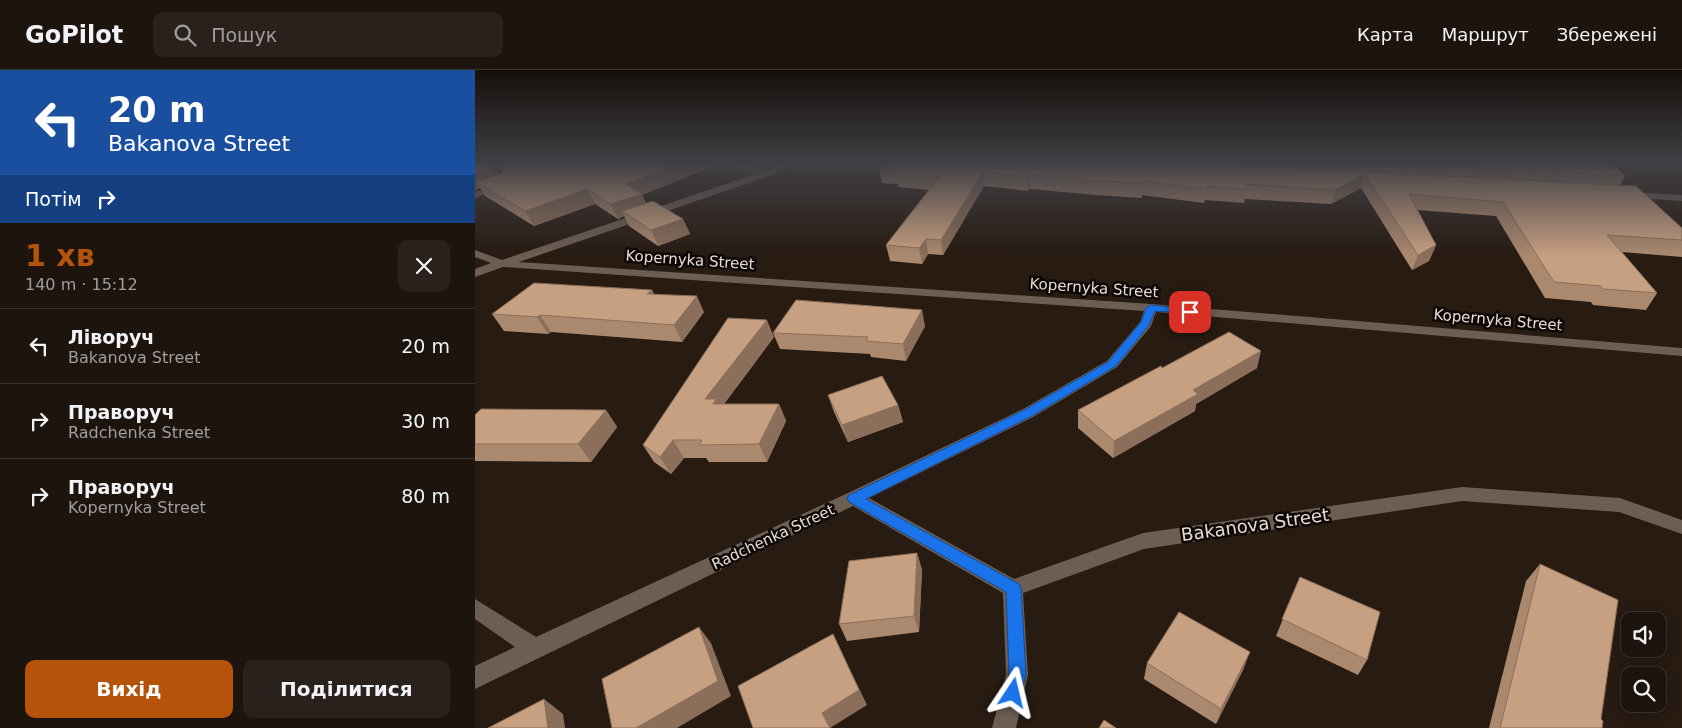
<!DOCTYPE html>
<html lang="uk">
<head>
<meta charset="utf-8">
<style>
  body { margin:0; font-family:"DejaVu Sans",sans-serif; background:#2a211c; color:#f1f3f6; height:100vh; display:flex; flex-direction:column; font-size:19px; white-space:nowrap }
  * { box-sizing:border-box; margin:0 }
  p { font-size:16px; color:#a09e9e }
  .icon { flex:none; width:28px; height:28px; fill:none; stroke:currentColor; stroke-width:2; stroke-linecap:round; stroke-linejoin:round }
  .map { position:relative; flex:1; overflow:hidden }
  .side { display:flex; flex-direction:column; background:#1d140e; width:475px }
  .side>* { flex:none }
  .top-card { background:#1a4fa0; color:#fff; overflow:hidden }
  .controls { position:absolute; left:1146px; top:542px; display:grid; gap:10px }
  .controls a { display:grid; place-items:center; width:45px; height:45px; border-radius:10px; background:#1d140e; box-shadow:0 2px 12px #0003,0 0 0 1px #3b332e; font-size:25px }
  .pin { position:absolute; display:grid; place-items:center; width:42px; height:42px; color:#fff; margin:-21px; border-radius:10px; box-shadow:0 2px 8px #0006 }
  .me { position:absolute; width:55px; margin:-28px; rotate:10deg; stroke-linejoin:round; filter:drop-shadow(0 0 4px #0008) }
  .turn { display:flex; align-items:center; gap:18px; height:105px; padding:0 25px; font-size:22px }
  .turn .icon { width:65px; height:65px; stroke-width:2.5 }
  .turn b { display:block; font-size:35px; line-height:42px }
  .then { display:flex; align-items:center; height:48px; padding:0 25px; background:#0003; gap:10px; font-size:19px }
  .round { display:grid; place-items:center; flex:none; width:52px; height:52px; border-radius:10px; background:#2a211c }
  .summary { display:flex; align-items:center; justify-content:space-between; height:85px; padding:0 25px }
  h1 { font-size:30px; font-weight:700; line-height:38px; color:#b45309 }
  .primary-button { display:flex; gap:10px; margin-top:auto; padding:10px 25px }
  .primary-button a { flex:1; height:58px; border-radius:10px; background:#b45309; color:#fff; font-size:20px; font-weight:700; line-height:58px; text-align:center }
  .primary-button a+a { background:#2a211c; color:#f1f3f6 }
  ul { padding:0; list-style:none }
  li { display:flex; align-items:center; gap:15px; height:75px; padding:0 25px; border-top:1px solid #3b332e }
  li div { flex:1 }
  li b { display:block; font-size:19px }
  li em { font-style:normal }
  header { display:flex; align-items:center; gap:30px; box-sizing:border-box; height:70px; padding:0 25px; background:#1d140e; border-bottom:1px solid #3b332e }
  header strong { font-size:24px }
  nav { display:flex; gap:28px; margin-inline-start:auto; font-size:18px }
  .search { width:350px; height:45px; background:#2a211c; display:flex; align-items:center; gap:12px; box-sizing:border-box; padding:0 18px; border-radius:10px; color:#a09e9e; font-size:19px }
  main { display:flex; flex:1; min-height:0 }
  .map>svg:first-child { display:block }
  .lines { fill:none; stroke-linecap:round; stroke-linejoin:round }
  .street { fill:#6d5e54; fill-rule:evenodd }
  .wall { fill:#ab896f; fill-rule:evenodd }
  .shaded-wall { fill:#8b6f5a }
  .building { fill:#c79f81; stroke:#8b6f5a }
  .route { fill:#1a73e8; stroke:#114b97 }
  .labels { text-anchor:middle; stroke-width:5; stroke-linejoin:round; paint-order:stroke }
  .street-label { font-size:15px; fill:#e5dcd6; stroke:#0c0704 }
  .near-street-label { font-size:18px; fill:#e5dcd6; stroke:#0c0704 }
</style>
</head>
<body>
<header>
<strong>GoPilot</strong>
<div class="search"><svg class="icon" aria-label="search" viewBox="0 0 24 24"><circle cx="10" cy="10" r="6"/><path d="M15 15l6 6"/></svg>Пошук</div>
<nav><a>Карта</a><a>Маршрут</a><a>Збережені</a></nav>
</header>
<main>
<section class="side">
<div class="top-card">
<div class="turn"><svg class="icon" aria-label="left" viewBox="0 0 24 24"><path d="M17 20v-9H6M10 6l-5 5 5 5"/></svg><div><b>20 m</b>Bakanova Street</div></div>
<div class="then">Потім<svg class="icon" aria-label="right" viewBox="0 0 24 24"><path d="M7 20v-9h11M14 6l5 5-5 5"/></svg></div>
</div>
<div class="summary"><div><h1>1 хв</h1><p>140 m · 15:12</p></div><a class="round"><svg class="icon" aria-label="close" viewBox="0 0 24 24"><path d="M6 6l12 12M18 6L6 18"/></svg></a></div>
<ul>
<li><svg class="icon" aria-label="left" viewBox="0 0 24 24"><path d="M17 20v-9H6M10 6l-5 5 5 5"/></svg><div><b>Ліворуч</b><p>Bakanova Street</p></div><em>20 m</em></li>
<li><svg class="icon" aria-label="right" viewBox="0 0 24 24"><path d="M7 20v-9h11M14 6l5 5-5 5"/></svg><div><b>Праворуч</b><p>Radchenka Street</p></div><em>30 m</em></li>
<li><svg class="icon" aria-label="right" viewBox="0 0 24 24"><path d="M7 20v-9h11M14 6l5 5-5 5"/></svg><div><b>Праворуч</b><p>Kopernyka Street</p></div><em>80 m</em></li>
</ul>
<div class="primary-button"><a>Вихід</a><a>Поділитися</a></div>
</section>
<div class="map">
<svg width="1207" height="658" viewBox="0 0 1207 658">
  <rect width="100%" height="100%" fill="#271b12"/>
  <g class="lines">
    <!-- street -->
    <g class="street">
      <path d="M0 93 31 104 35 115 0 128V122L25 114 24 108 0 98Z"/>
      <path d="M261 93H270L289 101 310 93H324L294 106 44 192 676 234 1207 278V286L681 242 676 256 642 297 558 347 394 428 539 509 668 463 987 417 1145 428 1207 450V464L1144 442 987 431 669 479 548 523 553 605 541 658H517L531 605 528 523 378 436 0 619V596L40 577 0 549V529L61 567 373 423 548 339 632 291 665 252 669 241 28 197 0 207V199L16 193 0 187V180L27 190 280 104 264 99Z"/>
      <path d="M1153 122 1207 125V131L1150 127 1148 125Z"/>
    </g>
  </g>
  <!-- wall -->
  <g class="wall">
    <path d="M0 93H245L167 125 171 133 208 149 215 164 183 176 154 156 149 146 143 149 120 134 59 156 10 126 5 118 0 120ZM14 96 28 101 27 103 20 105Z"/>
    <path d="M410 93H1137L1150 106 1145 115 1207 158V187L1147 182 1182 223 1171 240 1118 235 1116 232 1070 228 1021 146 942 140 961 175 954 191 937 200 886 118 856 134 770 129 769 133 730 130 729 133 667 125V128L621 125 555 119 553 121 509 116 468 185 453 184 447 194 415 191 411 175 454 120 424 117 423 114 407 113 404 99Z"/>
    <path d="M177 220 180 225 229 242 207 272 76 262 73 264 29 261 17 244Z"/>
    <path d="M450 256 431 291 396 287 395 284 305 279 298 263Z"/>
    <path d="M299 267 249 334H304L311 351 292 392H234L231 388H209L196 404 179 392 168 375Z"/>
    <path d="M687 298H782L721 334 720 341 638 388 603 358V340Z"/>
    <path d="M353 325 423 335 428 352 373 372 359 342Z"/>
    <path d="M131 340 142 357 116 392 0 391V345Z"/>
    <path d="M442 483 447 500 444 562 372 571 364 554Z"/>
    <path d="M1065 494 1126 649 1127 658H1014L1051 511Z"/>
    <path d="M825 507 892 590 883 605 801 566Z"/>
    <path d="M672 593 769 598 741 654 669 609Z"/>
  </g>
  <!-- shaded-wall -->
  <g class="shaded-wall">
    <path d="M205 93H245L167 125 173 138 147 141 149 146 143 149 135 134 151 114Z"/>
    <path d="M14 96 22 109 1 112 5 118 0 120V103Z"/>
    <path d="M508 102 509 116 468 185 466 170Z"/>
    <path d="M554 104 555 119 553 121 552 107Z"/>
    <path d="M890 104 886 118 856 134 860 120Z"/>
    <path d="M732 116 730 130 729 133 731 119Z"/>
    <path d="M113 119 120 134 59 156 50 141Z"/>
    <path d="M208 149 215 164 183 176 176 160Z"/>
    <path d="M451 169 453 184 447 194 444 178Z"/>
    <path d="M961 175 954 191 937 200 943 185Z"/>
    <path d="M177 220 185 236 172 224Z"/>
    <path d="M222 226 229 242 207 272 199 255Z"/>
    <path d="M447 240 450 256 431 291 428 274Z"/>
    <path d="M65 245 76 262 73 264 62 247Z"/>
    <path d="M292 250 299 267 246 338 230 329Z"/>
    <path d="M786 281 782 298 721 334 720 341 638 388 639 371 718 320Z"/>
    <path d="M304 334 311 351 292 392 284 374Z"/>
    <path d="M423 335 428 352 373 372 367 355Z"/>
    <path d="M131 340 142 357 116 392 103 374Z"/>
    <path d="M198 370 209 388 196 404 185 387Z"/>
    <path d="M442 483 447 500 444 562 439 546Z"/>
    <path d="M224 557 236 573 256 626 202 658H161Z"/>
    <path d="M358 564 392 635 355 658 347 643Z"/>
    <path d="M775 582 769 598 741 654 746 639Z"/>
    <path d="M69 629 88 644 90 658H73Z"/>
  </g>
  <!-- building -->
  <g class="building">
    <path d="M0 93H9L14 96V99L0 103Z"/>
    <path d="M25 93H205L151 114 167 124 135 134 113 119 50 141 1 112 27 103 28 100Z"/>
    <path d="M410 93H720L1161 116 1207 158V170L1132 165 1182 223 1128 219 1126 216 1079 212 1028 132 934 124 961 175 943 185 890 104 860 120 771 114V119L732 116 731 119 668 111V113L621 111 554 104 552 107 508 102 466 170 451 169 444 178 411 175 464 107 421 103 424 100 404 99Z"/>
    <path d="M910 93H1137L1150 106Z"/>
    <path d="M178 131 208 149 176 160 147 141Z"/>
    <path d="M59 213 177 220 172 224 222 226 199 255 65 245 62 247 17 244Z"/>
    <path d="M321 230 447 240 428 274 391 271 393 267 298 263Z"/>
    <path d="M253 248 292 250 230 329H241L238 334H304L284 374 224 375 227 370H198L185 387 168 375Z"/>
    <path d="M754 262 786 281 718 320 723 324 639 371 603 340 686 296 687 298Z"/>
    <path d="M407 306 423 335 367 355 353 325Z"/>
    <path d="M6 339 131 340 103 374H0V345Z"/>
    <path d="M442 483 439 546 364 554 374 491Z"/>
    <path d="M1065 494 1143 530 1126 649 1128 651 1127 658H1025Z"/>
    <path d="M825 507 905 542 892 590 807 549Z"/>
    <path d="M704 542 775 582 746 639 672 593Z"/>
    <path d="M224 557 243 611 161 658H137L127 609Z"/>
    <path d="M358 564 384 620 347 643 355 658H278L263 616Z"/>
    <path d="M69 629 73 658H13Z"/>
    <path d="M629 650 641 658H624Z"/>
  </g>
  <!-- sky -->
  <linearGradient id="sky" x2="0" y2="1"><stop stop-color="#150f0a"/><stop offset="0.5" stop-color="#413f44"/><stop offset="1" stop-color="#413f44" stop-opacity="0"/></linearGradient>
  <rect width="1207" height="186" fill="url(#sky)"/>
  <!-- route -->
  <path class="route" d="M676 235 715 239 720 242 715 244 680 241 674 255 641 296 557 346 391 429 544 514 546 518 551 605 544 629 538 631 532 629 529 623 534 605 531 522 374 432 372 428 374 425 549 340 633 292 666 252 671 238Z"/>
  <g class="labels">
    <!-- street labels -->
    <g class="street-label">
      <text transform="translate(215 190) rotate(4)" y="5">Kopernyka Street</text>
      <text transform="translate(619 218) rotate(4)" y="5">Kopernyka Street</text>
      <text transform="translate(1023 250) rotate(5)" y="5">Kopernyka Street</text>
      <text transform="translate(298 467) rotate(-25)" y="5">Radchenka Street</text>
    </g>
    <!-- near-street labels -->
    <g class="near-street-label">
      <text transform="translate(780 455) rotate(-8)" y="6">Bakanova Street</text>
    </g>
  </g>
</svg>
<div class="controls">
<a><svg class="icon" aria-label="sound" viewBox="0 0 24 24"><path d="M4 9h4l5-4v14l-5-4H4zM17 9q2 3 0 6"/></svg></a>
<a><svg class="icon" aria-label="search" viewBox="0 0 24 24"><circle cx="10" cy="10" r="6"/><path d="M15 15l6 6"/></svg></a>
</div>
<div class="pin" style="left:715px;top:242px;background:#d93025"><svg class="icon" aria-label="arrive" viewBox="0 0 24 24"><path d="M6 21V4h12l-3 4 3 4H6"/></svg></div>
<svg class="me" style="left:538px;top:623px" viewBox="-20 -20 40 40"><path d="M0-17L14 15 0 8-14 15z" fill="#1a73e8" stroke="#fff" stroke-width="4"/></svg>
</div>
</main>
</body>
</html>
